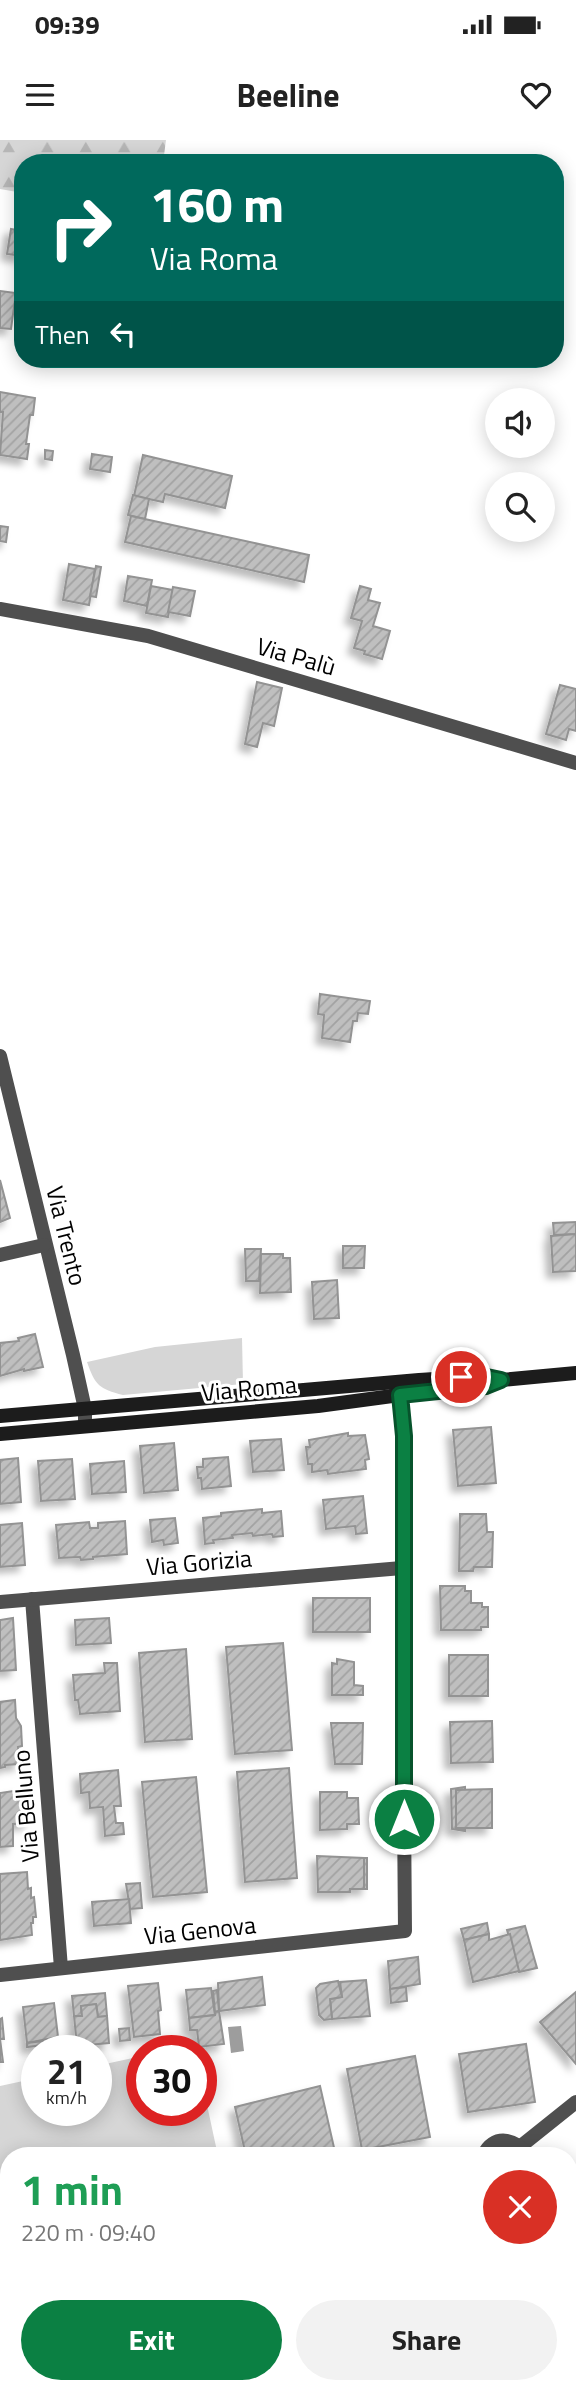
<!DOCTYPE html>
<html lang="en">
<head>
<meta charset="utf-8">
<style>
  body { margin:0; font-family:"Titillium Web",sans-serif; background:#f2f2f2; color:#222; height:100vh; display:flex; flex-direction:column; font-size:26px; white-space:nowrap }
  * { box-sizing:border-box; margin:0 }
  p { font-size:23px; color:#767676 }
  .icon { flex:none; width:38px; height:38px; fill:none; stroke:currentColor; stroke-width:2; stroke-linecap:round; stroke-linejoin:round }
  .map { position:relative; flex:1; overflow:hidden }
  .drawer { position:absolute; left:0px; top:2007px; width:578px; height:247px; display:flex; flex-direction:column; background:#fff; border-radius:28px 28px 0 0; box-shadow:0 4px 18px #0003 }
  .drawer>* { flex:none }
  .banner { position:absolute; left:14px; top:14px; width:550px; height:214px; border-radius:28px; box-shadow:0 4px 18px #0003; background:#00695c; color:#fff; overflow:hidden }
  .controls { position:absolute; left:485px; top:248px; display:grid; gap:14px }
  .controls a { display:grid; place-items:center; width:70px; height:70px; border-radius:50%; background:#fff; box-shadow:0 4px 18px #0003; font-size:35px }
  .speed { position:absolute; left:21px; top:1895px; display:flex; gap:14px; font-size:35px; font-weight:700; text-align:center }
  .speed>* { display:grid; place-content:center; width:91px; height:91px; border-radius:50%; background:#fff; box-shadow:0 4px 18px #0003; line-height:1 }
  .speed small { font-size:18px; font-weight:400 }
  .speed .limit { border:10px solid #d22; background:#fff; color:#111 }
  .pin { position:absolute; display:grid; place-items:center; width:60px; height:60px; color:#fff; margin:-30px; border:4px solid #fff; border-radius:50%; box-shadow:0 2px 7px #0007 }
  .me { position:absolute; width:77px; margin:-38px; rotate:0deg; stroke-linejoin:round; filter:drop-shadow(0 0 5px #0008) }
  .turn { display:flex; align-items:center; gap:24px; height:147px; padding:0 21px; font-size:32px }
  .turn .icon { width:91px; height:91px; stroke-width:2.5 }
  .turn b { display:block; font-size:49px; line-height:60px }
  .then { display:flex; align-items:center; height:66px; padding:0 21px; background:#0003; gap:14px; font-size:26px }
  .round { display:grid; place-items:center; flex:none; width:74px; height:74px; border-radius:37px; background:#f2f2f2 }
  .summary { display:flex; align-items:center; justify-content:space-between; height:119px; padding:0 21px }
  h1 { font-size:42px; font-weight:700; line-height:52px; color:#1e9e55 }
  .cta { display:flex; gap:14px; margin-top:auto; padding:14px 21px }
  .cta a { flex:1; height:80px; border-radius:42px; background:#0b8043; color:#fff; font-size:28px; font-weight:700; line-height:80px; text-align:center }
  .cta a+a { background:#f2f2f2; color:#222 }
  .status { display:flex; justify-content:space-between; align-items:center; height:49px; padding:0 35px; background:#fff; direction:ltr }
  .status svg { height:19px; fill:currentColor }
  header { display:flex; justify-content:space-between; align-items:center; height:91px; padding:0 21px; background:#fff; font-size:32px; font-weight:700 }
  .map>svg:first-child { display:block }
  .grass { fill:#d6d6d6 }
  .forest { fill:url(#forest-firs) }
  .water { fill:#9d9d9d }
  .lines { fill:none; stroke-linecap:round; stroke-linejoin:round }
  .stream { stroke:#9d9d9d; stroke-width:5 }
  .building { fill:url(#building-hatch); stroke:#939393; stroke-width:2; filter:url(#shadow) }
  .street { stroke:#4f4f4f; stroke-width:14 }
  .secondary { stroke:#1c1c1c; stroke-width:14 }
  .route-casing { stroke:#07532c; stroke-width:18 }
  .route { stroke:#0b8043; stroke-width:12 }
  .labels { text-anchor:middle; stroke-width:6; stroke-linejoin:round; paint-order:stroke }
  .street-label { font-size:24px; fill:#000; stroke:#fff }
</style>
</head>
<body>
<div class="status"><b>09:39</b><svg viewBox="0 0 49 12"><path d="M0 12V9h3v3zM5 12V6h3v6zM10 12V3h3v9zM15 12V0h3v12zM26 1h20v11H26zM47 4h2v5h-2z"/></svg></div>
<header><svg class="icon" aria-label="menu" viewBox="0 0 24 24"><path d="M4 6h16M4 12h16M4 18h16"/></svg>Beeline<svg class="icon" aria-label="heart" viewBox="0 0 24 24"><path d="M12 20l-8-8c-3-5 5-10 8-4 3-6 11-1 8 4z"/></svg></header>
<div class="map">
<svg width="576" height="2253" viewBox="0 0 576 2253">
  <defs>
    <pattern id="forest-firs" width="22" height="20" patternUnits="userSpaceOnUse" patternTransform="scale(1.75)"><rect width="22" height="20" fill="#d6d6d6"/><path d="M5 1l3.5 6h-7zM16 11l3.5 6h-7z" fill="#b6b6b6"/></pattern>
    <pattern id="building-hatch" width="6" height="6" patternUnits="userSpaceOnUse" patternTransform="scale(1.75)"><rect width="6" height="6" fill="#bfbfbf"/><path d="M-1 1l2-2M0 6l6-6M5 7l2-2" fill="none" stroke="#a2a2a2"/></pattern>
    <filter id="shadow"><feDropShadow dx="-6" dy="6" stdDeviation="3.5" flood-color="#0004"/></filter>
  </defs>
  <rect width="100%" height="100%" fill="#fff"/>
  <!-- grass -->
  <g class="grass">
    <path d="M242 1198 243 1244 123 1255C99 1249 95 1245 87 1222L155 1207Z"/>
    <path d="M142 1916V1970H201V1937L218 2016H9V2155L0 2156V1946L37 1938V1970H96V1926Z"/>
  </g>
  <!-- forest -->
  <path class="forest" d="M0 0H166L163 23H23V53L0 49Z"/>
  <!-- water -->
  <path class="water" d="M241 1886 244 1911 231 1913 228 1887Z"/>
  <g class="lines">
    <!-- stream -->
    <g class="stream">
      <path d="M569 2054 576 2045"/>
      <path d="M401 2253 408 2245"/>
    </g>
  </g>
  <!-- building -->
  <g class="building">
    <path d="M11 89 23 91V116L7 114Z"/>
    <path d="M0 151 16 153 11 189 0 188Z"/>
    <path d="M0 252 35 258 33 275H30L26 304H29L27 319 0 315 3 272H0Z"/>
    <path d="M45 310 53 311 52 320 45 319Z"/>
    <path d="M92 314 112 317 110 332 90 329Z"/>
    <path d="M143 315 232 336 225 368 165 354 163 362 134 356Z"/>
    <path d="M133 355 149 359 145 379 128 375Z"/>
    <path d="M131 376 309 415 304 442 125 402Z"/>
    <path d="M0 386 8 387 6 402 0 401Z"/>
    <path d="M69 424 95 429 89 465 63 460Z"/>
    <path d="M96 426 101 427 96 457 90 456Z"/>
    <path d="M128 436 152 440 147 466 124 461Z"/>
    <path d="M151 446 173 450 168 477 146 473Z"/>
    <path d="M360 446 371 449 368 460 380 463 373 486 390 491 382 519 364 514 365 511 354 508 362 481 351 478Z"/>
    <path d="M173 447 195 451 190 476 168 472Z"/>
    <path d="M257 542 282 548 274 586 263 583 257 607 245 604Z"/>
    <path d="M560 545 576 549V591L569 589 566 600 546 594Z"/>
    <path d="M320 854 370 861 368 874 358 873 357 881H353L350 902 322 898 324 875 318 874Z"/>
    <path d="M0 1040 10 1078 0 1082Z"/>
    <path d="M576 1082V1094L554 1095 553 1083Z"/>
    <path d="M576 1094V1131L553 1132 551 1096Z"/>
    <path d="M343 1106H365L364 1128H343Z"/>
    <path d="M245 1109H261L259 1141H246Z"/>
    <path d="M261 1114H283V1118H290L291 1152 260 1153Z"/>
    <path d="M337 1140 339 1178 314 1179 312 1142Z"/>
    <path d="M35 1194 43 1227 24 1231V1229L0 1236V1203L19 1201 18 1198Z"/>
    <path d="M491 1287 496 1343 458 1346 453 1290Z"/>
    <path d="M348 1293V1296L365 1295 369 1319 365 1320 366 1329 328 1334 327 1330 312 1332V1324H308L306 1307H310L309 1300Z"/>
    <path d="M281 1299 284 1330 253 1332 250 1301Z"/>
    <path d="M174 1303 178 1350 144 1353 140 1306Z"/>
    <path d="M228 1317 231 1346 202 1349 201 1338H198L197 1327H203V1319Z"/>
    <path d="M18 1318 21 1362 0 1364V1320Z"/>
    <path d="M72 1319 75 1359 41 1361 38 1321Z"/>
    <path d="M124 1321 126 1352 92 1354 90 1324Z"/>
    <path d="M363 1356 367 1393 356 1394 355 1386 326 1389 323 1360Z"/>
    <path d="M262 1369V1373L281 1371 283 1396 273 1397 272 1394 253 1396 252 1393 232 1395 233 1398 213 1400 214 1403 205 1404 203 1378 221 1376V1373Z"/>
    <path d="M460 1374H486L487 1392H493L492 1427H474L473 1431H459Z"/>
    <path d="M175 1378 178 1403 164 1405 163 1400 152 1402 150 1380Z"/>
    <path d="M125 1381 127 1414 93 1417V1419L81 1420 80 1417 59 1418 56 1385 89 1382 90 1388H98V1383Z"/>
    <path d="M22 1383 25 1425 0 1427V1385Z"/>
    <path d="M440 1446H465V1451H471V1463H482V1467H488V1487H481V1490H441Z"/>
    <rect x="313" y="1458" width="57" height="34"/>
    <path d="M13 1478 16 1530 0 1531V1480Z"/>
    <path d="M109 1478 111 1503 76 1505 75 1480Z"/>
    <path d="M283 1503 292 1610 235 1614 226 1507Z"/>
    <path d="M186 1509 192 1599 145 1602 139 1513Z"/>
    <rect x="449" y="1515" width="39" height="41"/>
    <path d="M337 1519 354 1522V1545L363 1546V1555H332V1523L337 1524Z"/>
    <path d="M104 1523H117L120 1571 80 1574 78 1560H75L73 1535 105 1533Z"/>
    <path d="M15 1560 16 1578 21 1586 22 1606 18 1607 20 1624 5 1625V1627L0 1628V1562Z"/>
    <path d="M492 1581 493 1622 451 1623 450 1582Z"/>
    <path d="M331 1583H363L362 1624H335Z"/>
    <path d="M289 1628 297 1738 245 1742 237 1632Z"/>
    <path d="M118 1630 121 1666H114L116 1683H123L124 1694 105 1696 103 1667 90 1668 89 1652 81 1653 80 1634Z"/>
    <path d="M196 1637 207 1752 153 1757 142 1642Z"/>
    <path d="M465 1647V1650H456V1688L465 1689V1691L452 1689 451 1649Z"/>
    <path d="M27 1649 29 1683 13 1684V1706L0 1707V1653Z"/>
    <path d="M492 1649V1688H456V1650Z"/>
    <path d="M320 1652H347V1658H358L359 1684H347V1689L320 1690Z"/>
    <path d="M317 1716 364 1718V1749H350V1752H318Z"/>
    <rect x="364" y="1718" width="3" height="31"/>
    <path d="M27 1732 28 1749 31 1748V1758L34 1757 36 1777H33V1783H31L32 1795 0 1800V1734Z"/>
    <path d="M140 1743 142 1768 130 1769 126 1744Z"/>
    <path d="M129 1759 131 1783 94 1786 92 1762Z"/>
    <path d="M487 1783 489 1794 464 1800 461 1789Z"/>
    <path d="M525 1786 537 1828 519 1832 507 1790Z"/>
    <path d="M489 1794V1800L510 1794 519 1831 473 1842 464 1800Z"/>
    <path d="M418 1817 420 1844 390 1849 388 1821Z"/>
    <path d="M262 1837 265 1865 219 1871 218 1843Z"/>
    <path d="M366 1840 370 1876 332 1879 330 1859 342 1857 340 1842Z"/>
    <path d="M338 1841 342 1857 330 1859 332 1879 324 1880 319 1875 316 1848 320 1844Z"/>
    <path d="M158 1843 161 1870 158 1871 160 1894 134 1897 128 1846Z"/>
    <path d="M406 1847 407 1861 391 1863 390 1849Z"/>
    <path d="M211 1848 215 1875 189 1878 186 1850Z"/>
    <path d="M217 1850 219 1871 215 1872 213 1851Z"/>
    <path d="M576 1852V1924L540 1882Z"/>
    <path d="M105 1853 107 1876 98 1877 96 1864 81 1866 82 1876H74L72 1856Z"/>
    <path d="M54 1863 58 1897 27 1903 23 1867Z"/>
    <path d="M96 1864 98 1877 107 1876 109 1903 77 1906 74 1876H82L81 1866Z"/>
    <path d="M219 1871 224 1904 199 1907 197 1890H190L189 1878 215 1875V1872Z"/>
    <path d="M2 1878 4 1899H0L3 1922H0V1879Z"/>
    <path d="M129 1888 130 1900 120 1901 119 1889Z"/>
    <path d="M43 1901V1905L27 1907V1903Z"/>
    <path d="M526 1904 535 1962 468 1972 459 1914Z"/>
    <path d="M415 1916 430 1997 362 2010 347 1929Z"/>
    <path d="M320 1946 335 2012 320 2016H246L235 1967Z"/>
    <path d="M237 2245H269L264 2253H248Z"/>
    <path d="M303 2246 312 2253H298Z"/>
  </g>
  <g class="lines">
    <!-- street -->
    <g class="street">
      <path d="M0 469 148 496 576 623"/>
      <path d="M0 916 73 1215 85 1269V1286"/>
      <path d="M0 1115 44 1105"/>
      <path d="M32 1459 61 1828"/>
      <path d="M0 1462 402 1428"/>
      <path d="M0 1835 405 1791 402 1428 404 1296 402 1264 395 1245"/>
      <path d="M521 2006 576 1962"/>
      <path d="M483 2016C493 1993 516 1998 528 2016"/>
      <path d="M343 2245 354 2253"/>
      <path d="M511 2245 512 2253"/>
    </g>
    <!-- secondary -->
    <g class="secondary">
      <path d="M0 1276 419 1240 482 1236 501 1240"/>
      <path d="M0 1294 318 1266 422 1252 486 1246 501 1240 576 1233"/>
    </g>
  </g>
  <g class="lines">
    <!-- route casing -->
    <g class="route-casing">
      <path id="route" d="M404 1679V1296L400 1255 486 1246 501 1240 482 1236 461 1237"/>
    </g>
    <!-- route -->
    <use href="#route" class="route"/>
  </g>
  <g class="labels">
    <!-- street labels -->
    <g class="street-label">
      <text transform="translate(296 517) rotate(16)" y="8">Via Palù</text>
      <text transform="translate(66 1096) rotate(76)" y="8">Via Trento</text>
      <text transform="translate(249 1249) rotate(-5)" y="8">Via Roma</text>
      <text transform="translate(199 1423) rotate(-5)" y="8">Via Gorizia</text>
      <text transform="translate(26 1666) rotate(-95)" y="8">Via Belluno</text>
      <text transform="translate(200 1791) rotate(-6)" y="8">Via Genova</text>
    </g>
  </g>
</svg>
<div class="controls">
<a><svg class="icon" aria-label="sound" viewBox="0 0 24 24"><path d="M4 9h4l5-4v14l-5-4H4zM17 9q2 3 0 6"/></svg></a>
<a><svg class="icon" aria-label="search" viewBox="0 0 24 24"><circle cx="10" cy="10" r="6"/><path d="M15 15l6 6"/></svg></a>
</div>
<div class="speed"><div>21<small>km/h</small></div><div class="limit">30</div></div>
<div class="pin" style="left:461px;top:1237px;background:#d93025"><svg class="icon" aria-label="arrive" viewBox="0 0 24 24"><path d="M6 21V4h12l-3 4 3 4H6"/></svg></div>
<svg class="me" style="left:404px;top:1679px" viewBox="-20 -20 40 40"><circle r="17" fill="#0b8043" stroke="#fff" stroke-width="3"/><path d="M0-11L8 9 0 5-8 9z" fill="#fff"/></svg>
<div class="banner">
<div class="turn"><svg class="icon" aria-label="right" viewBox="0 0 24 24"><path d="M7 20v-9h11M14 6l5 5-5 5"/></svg><div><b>160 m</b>Via Roma</div></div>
<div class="then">Then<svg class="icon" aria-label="left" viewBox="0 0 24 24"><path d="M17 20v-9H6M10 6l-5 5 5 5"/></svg></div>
</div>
<section class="drawer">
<div class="summary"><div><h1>1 min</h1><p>220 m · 09:40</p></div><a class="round" style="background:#d93025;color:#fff"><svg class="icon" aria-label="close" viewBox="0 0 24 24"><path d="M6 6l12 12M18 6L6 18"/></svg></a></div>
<div class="cta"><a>Exit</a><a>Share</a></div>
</section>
</div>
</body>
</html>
